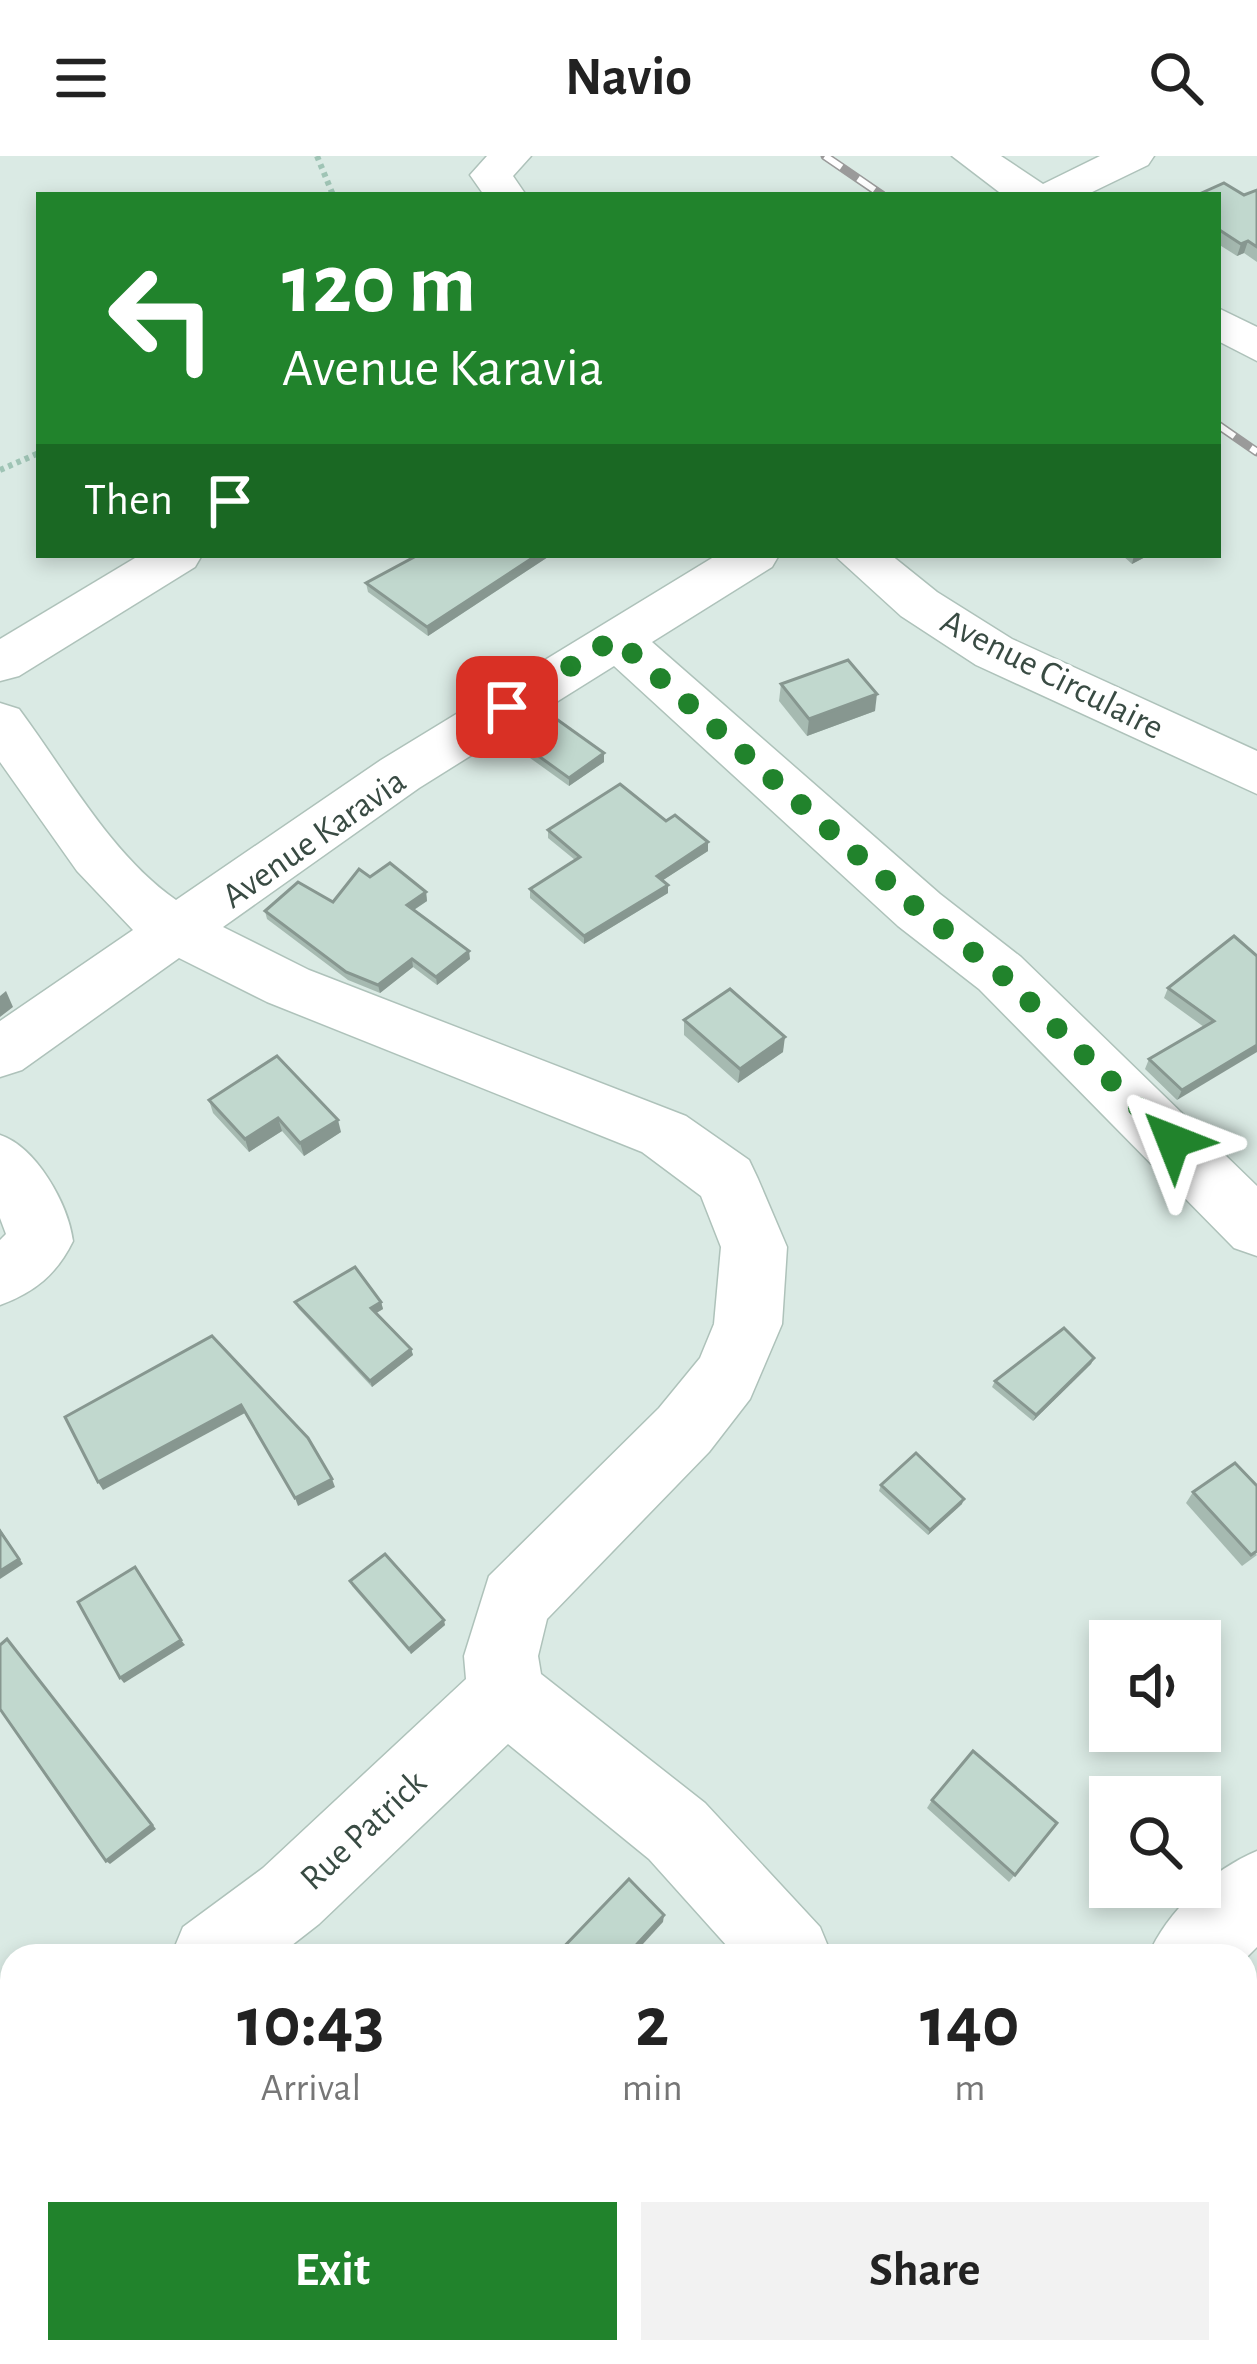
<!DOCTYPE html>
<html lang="en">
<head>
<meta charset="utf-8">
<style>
  body { margin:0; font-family:"Alegreya Sans",sans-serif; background:#f2f2f2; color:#222; height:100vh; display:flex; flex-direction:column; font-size:45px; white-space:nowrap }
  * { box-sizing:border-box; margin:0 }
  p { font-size:39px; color:#767676 }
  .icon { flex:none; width:66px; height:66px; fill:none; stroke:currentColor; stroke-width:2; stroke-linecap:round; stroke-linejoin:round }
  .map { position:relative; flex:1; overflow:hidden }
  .side { position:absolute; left:0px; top:1788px; width:1257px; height:420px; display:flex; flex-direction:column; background:#fff; border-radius:36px 36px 0 0; box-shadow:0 6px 18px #0003 }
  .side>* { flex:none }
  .top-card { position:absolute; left:36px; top:36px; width:1185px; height:366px; border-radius:0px; box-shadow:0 6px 18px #0003; background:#21832c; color:#fff; overflow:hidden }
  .fabs { position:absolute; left:1089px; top:1464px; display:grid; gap:24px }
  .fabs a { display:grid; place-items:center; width:132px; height:132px; border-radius:0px; background:#fff; box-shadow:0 6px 18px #0003; font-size:60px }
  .pin { position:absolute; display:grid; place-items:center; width:102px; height:102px; color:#fff; margin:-51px; border-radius:24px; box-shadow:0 6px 18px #0006 }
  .me { position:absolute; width:132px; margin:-66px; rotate:315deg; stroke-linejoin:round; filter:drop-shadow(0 0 9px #0008) }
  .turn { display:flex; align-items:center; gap:42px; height:252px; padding:0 48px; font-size:54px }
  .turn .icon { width:156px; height:156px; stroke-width:2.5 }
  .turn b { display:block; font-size:84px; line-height:102px }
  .then { display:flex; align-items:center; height:114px; padding:0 48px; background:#0003; gap:24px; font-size:45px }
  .eta { display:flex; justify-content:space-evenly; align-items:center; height:204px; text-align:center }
  .eta b { font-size:72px; font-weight:700; line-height:84px }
  .cta { display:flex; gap:24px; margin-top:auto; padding:24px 48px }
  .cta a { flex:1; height:138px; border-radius:0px; background:#21832c; color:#fff; font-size:48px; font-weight:700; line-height:138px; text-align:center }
  .cta a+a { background:#f2f2f2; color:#222 }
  header { display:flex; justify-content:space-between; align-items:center; height:156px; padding:0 48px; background:#fff; font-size:54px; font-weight:700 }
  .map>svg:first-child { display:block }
  .residential { fill:#daeae4; fill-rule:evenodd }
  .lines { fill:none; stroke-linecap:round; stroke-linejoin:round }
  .minor-casing { stroke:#aec2ba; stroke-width:3 }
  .path { stroke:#9fc4b5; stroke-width:6; stroke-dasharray:4.5 4.5; stroke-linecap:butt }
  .minor { fill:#fff; fill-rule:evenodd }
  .rail-casing { stroke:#9a9a9a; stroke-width:9 }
  .rail { stroke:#fff; stroke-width:6; stroke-dasharray:20; stroke-linecap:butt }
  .wall { fill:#a6bab1 }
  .shaded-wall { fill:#879790 }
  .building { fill:#c1d8ce; stroke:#879790; stroke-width:3 }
  .route { stroke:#21832c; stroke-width:21; stroke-dasharray:0 37.8 }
  .labels { text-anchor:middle; stroke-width:9; stroke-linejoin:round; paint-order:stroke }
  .street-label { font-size:36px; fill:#394b43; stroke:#fff }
</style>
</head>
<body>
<header><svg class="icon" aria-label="menu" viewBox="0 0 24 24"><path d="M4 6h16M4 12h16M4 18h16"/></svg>Navio<svg class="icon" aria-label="search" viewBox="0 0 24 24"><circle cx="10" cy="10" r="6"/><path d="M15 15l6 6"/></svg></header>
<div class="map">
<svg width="1257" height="2208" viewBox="0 0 1257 2208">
  <rect width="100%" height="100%" fill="#ecf6f3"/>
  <!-- residential -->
  <path class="residential" d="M0 0H1257V2208H0ZM39 39H1218V399H39ZM1110 1485H1200V1575H1110ZM1110 1641H1200V1731H1110ZM12 1800H1245V2196H12Z"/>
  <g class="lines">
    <!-- minor casing -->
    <g class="minor-casing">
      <g id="minor">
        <path d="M487 0H531L513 20 526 39H484L470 19Z"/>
        <path d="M952 0H1001L1043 28 1100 0H1154L1148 9 1086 39H1003Z"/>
        <path d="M1218 152 1257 171V205L1218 185Z"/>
        <path d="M140 399H202L195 411 19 520 0 525V483Z"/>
        <path d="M717 399H779L772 411 652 486 940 738 1021 801 1257 1030V1100L1234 1092 979 833 898 770 614 510 419 632 223 771 309 814 686 960 749 1004 758 1023 787 1091 782 1168 750 1243 709 1296 547 1463 538 1500 541 1518 705 1647 820 1771 832 1800H736L649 1703 508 1588 319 1768 278 1800H171L183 1771 263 1712 466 1523 464 1500 489 1420 659 1252 700 1202 714 1168 721 1091 701 1040 642 996 267 846 179 802 22 914 0 921V865L133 774 77 715 0 606V547L19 553C66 616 111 699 176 744L381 604Z"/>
        <path d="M834 399H891L937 436 1012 483 1257 595V638L976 509 901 460Z"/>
        <path d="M0 979C36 991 68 1047 73 1085 57 1118 35 1136 0 1149V1084L6 1078 0 1062Z"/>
        <path d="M1257 1695V1791L1245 1803 1148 1800C1167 1755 1212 1714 1257 1695Z"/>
        <path d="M12 1870V1958L0 1963V1875Z"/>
        <path d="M720 2196H818L813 2208H715Z"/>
      </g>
    </g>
    <!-- path -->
    <g class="path">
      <path d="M317 0 333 39"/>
      <path d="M0 314 39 297"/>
    </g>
    <!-- minor -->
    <use href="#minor" class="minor"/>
    <!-- rail casing -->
    <g class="rail-casing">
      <g id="rail">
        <path d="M825 0 882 39"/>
        <path d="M1218 269 1257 296"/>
      </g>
    </g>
    <!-- rail -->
    <use href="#rail" class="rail"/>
  </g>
  <!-- wall -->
  <g class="wall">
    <path d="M1257 34V106L1244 97 1237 100 1218 88V39H1244Z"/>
    <path d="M551 399 428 480 368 436 366 427Z"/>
    <path d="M1122 399H1149L1132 408Z"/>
    <path d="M781 528 875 555 807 580 779 545Z"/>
    <path d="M504 575 604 606 569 630 505 584Z"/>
    <path d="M666 665 708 686V695L663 724 668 737 584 788 530 742V733L575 704 548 682V674Z"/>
    <path d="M370 721 426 736 427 745 414 754 470 803 437 829 413 811 380 837 348 824 267 763 265 755 333 746Z"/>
    <path d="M1257 800 1177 944 1145 913 1149 903 1204 871 1164 842 1168 832Z"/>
    <path d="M684 864 783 896 738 927 684 879Z"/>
    <path d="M209 944 341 976 304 1000 282 975 249 996 213 957Z"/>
    <path d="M295 1146H381L383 1153 376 1157 411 1193 413 1199 372 1231 298 1152Z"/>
    <path d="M1094 1202 1091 1208 1033 1265 992 1231 995 1225Z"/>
    <path d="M881 1329 962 1348 928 1379 879 1335Z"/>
    <path d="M1193 1336 1257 1399 1242 1410 1186 1347Z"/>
    <path d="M350 1425 445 1469 411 1498 352 1430Z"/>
    <path d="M932 1644 1057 1667 1009 1726 927 1652Z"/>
    <path d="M1071 2196H1117L1127 2208H1060Z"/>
  </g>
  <!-- shaded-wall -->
  <g class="shaded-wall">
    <path d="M1248 85 1244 97 1237 100 1241 88Z"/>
    <path d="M537 399H551L428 480 427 471Z"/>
    <path d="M1134 399H1149L1132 408Z"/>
    <path d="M877 538 875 555 807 580 809 563Z"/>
    <path d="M604 597V606L569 630V622Z"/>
    <path d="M708 686V695L657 728V720Z"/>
    <path d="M668 729V737L584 788V780Z"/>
    <path d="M426 736 427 745 409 757 407 749Z"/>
    <path d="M469 795 470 803 437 829 436 821Z"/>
    <path d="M412 803 413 811 380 837 378 829Z"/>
    <path d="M6 835 13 851 0 861V840Z"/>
    <path d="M785 881 783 896 738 927 740 913Z"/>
    <path d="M1257 889V896L1177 944 1182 934Z"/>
    <path d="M278 962 282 975 249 996 245 983Z"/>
    <path d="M338 964 341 976 304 1000 300 987Z"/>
    <path d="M381 1146 383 1153 373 1159 371 1152Z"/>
    <path d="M411 1193 413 1199 372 1231 370 1225Z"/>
    <path d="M1094 1202 1091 1208 1033 1265 1036 1259Z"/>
    <path d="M241 1249 245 1257 103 1334 98 1326Z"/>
    <path d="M332 1323 335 1331 298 1350 295 1342Z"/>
    <path d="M964 1343 962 1348 928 1379 930 1374Z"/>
    <path d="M0 1373 23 1408 0 1423Z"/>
    <path d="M444 1464 445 1469 411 1498 409 1493Z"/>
    <path d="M7 1483 156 1673 110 1708 106 1705Z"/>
    <path d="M181 1484 185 1489 124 1527 120 1522Z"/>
    <path d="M664 1759 663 1766 632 1800H626Z"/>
  </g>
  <!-- building -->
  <g class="building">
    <path d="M1224 27 1244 39 1257 34V91L1248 85 1241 88 1218 73V39H1197Z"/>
    <path d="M418 399H537L427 471 366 427Z"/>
    <path d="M848 504 877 538 809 563 781 528Z"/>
    <path d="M541 552 604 597 569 622 504 575Z"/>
    <path d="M620 628 666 665 675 659 708 686 657 720 668 729 584 780 530 733 580 701 548 674Z"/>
    <path d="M390 707 426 736 407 749 469 795 436 821 412 803 378 829 346 816 265 755 298 726 333 746 359 713 370 721Z"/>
    <path d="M1234 780 1257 800V889L1182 934 1149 903 1214 865 1168 832Z"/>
    <path d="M730 833 785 881 740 913 684 864Z"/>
    <path d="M277 900 338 964 300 987 278 962 245 983 209 944Z"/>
    <path d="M355 1111 381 1146 371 1152 411 1193 370 1225 295 1146Z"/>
    <path d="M1064 1172 1094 1202 1036 1259 995 1225Z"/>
    <path d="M212 1180 308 1282 332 1323 295 1342 241 1249 98 1326 65 1261Z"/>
    <path d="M916 1297 964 1343 930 1374 881 1329Z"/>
    <path d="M1235 1307 1257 1330V1395L1251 1399 1193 1336Z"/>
    <path d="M0 1375 19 1403 0 1415Z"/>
    <path d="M385 1398 444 1464 409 1493 350 1425Z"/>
    <path d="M135 1411 181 1484 120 1522 78 1446Z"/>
    <path d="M7 1483 152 1669 106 1705 0 1553V1489Z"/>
    <path d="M973 1595 1057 1667 1015 1719 932 1644Z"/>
    <path d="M629 1723 664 1759 626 1800H555Z"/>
    <path d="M1079 2196H1117L1127 2208H1068Z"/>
  </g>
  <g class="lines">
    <!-- route -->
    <path class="route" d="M507 551 615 482 919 754 1000 817 1173 985"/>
  </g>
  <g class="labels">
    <!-- street labels -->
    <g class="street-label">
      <text transform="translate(1053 517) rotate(27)" y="13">Avenue Circulaire</text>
      <text transform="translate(313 681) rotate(-35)" y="13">Avenue Karavia</text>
      <text transform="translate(362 1673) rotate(-43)" y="13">Rue Patrick</text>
    </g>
  </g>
</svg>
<div class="fabs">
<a><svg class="icon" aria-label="sound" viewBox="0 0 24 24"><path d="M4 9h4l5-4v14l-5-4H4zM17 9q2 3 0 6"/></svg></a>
<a><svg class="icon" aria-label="search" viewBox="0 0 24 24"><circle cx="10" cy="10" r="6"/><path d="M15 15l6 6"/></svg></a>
</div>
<div class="pin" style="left:507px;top:551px;background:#d93025"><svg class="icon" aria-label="arrive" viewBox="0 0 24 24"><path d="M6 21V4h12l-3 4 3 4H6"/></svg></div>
<svg class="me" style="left:1173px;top:985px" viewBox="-20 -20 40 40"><path d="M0-17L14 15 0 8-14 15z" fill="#21832c" stroke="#fff" stroke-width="4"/></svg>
<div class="top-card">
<div class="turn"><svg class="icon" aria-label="left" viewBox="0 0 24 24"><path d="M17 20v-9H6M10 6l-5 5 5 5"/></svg><div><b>120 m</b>Avenue Karavia</div></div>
<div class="then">Then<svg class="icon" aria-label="arrive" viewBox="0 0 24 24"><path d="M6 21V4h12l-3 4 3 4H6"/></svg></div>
</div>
<section class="side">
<div class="eta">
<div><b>10:43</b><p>Arrival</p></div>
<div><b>2</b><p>min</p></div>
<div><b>140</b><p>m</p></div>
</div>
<div class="cta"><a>Exit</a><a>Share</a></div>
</section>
</div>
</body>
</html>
